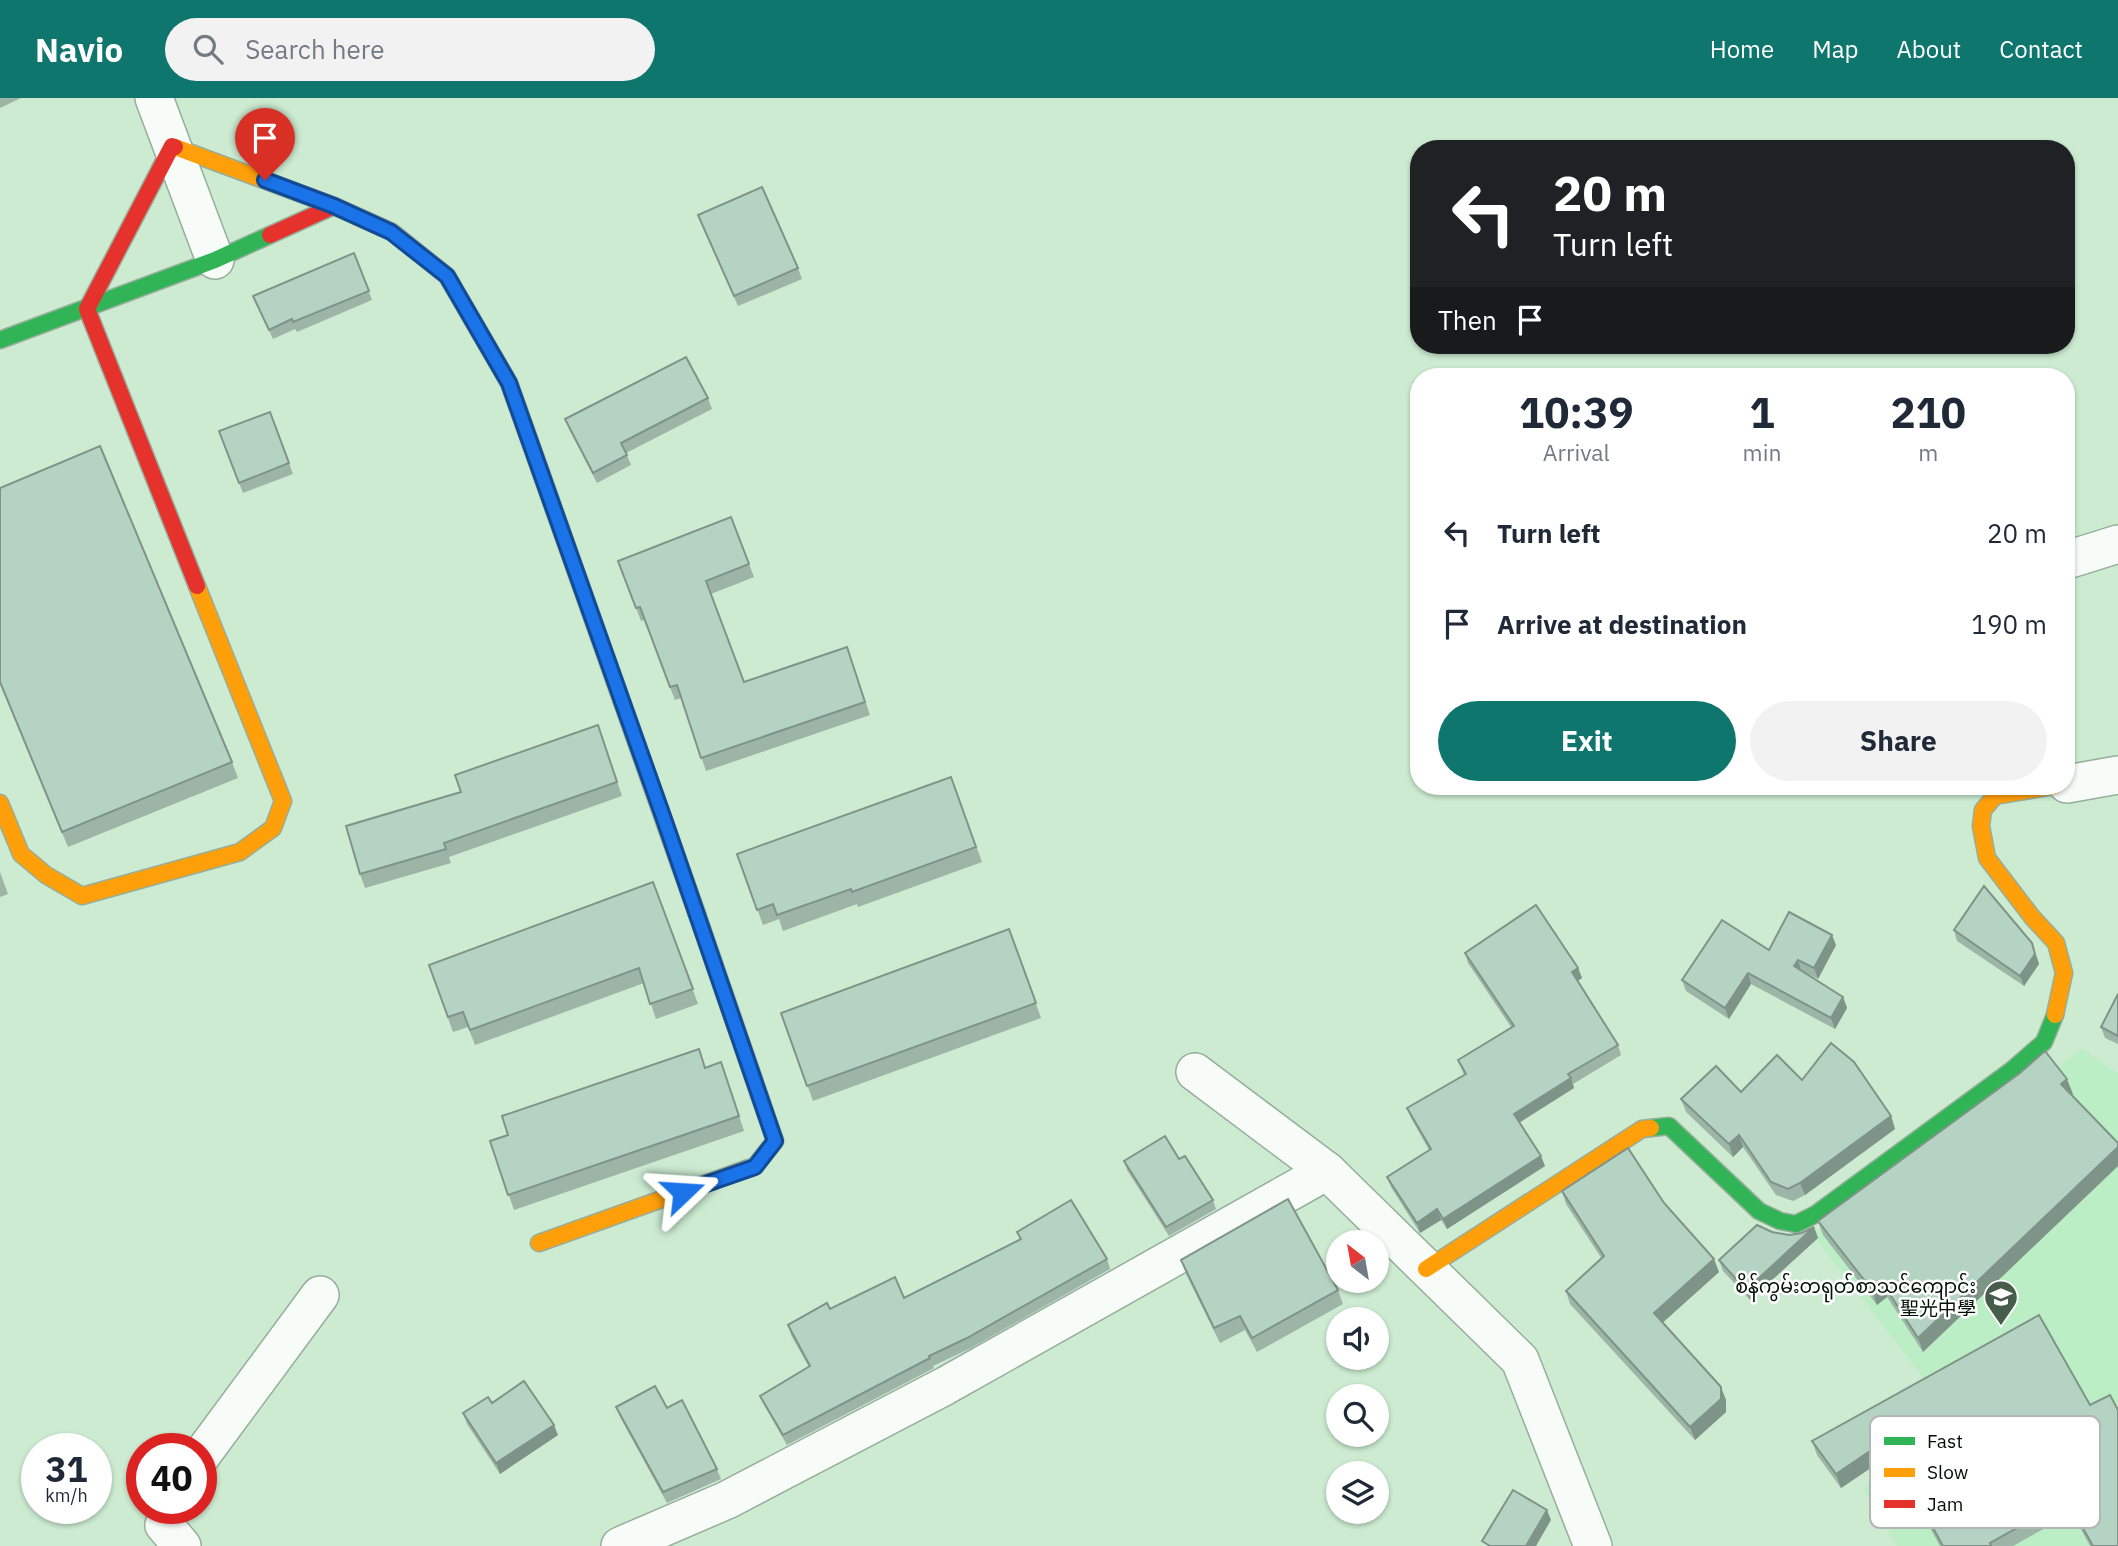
<!DOCTYPE html>
<html lang="en">
<head>
<meta charset="utf-8">
<style>
  body { margin:0; font-family:"IBM Plex Sans","Noto Sans SC","Noto Sans Myanmar",sans-serif; background:#f2f2f3; color:#1f2937; height:100vh; display:flex; flex-direction:column; font-size:26px; white-space:nowrap }
  * { box-sizing:border-box; margin:0 }
  p { font-size:23px; color:#747a83 }
  .icon { flex:none; width:38px; height:38px; fill:none; stroke:currentColor; stroke-width:2; stroke-linecap:round; stroke-linejoin:round }
  .map { position:relative; flex:1; overflow:hidden }
  .sheet { position:absolute; left:1410px; top:270px; width:665px; height:427px; display:flex; flex-direction:column; background:#fff; border-radius:28px; box-shadow:0 2px 5px #0004 }
  .sheet>* { flex:none }
  .banner { position:absolute; left:1410px; top:42px; width:665px; height:214px; border-radius:28px; box-shadow:0 2px 5px #0004; background:#202124; color:#fff; overflow:hidden }
  .needle { width:46px; rotate:329deg }
  .controls { position:absolute; left:1326px; top:1132px; display:grid; gap:14px }
  .controls a { display:grid; place-items:center; width:63px; height:63px; border-radius:50%; background:#fff; box-shadow:0 2px 5px #0004; font-size:35px }
  .speed { position:absolute; left:21px; top:1335px; display:flex; gap:14px; font-size:35px; font-weight:700; text-align:center }
  .speed>* { display:grid; place-content:center; width:91px; height:91px; border-radius:50%; background:#fff; box-shadow:0 2px 5px #0004; line-height:1 }
  .speed small { font-size:18px; font-weight:400 }
  .speed .limit { border:10px solid #d22; background:#fff; color:#111 }
  .pin { position:absolute; display:grid; place-items:center; width:60px; height:60px; color:#fff; margin:-72px -30px; border-radius:50% 50% 50% 0; rotate:-45deg; box-shadow:0 0 7px #0007 }
  .pin .icon { rotate:45deg }
  .me { position:absolute; width:77px; margin:-38px; rotate:70deg; stroke-linejoin:round; filter:drop-shadow(0 0 5px #0008) }
  .turn { display:flex; align-items:center; gap:24px; height:147px; padding:0 28px; font-size:32px }
  .turn .icon { width:91px; height:91px; stroke-width:2.5 }
  .turn b { display:block; font-size:49px; line-height:60px }
  .then { display:flex; align-items:center; height:66px; padding:0 28px; background:#0003; gap:14px; font-size:26px }
  .eta { display:flex; justify-content:space-evenly; align-items:center; height:119px; text-align:center }
  .eta b { font-size:42px; font-weight:800; line-height:49px }
  .cta { display:flex; gap:14px; margin-top:auto; padding:14px 28px }
  .cta a { flex:1; height:80px; border-radius:42px; background:#0f766e; color:#fff; font-size:28px; font-weight:800; line-height:80px; text-align:center }
  .cta a+a { background:#f2f2f3; color:#1f2937 }
  ul { padding:0; list-style:none }
  li { display:flex; align-items:center; gap:21px; height:91px; padding:0 28px }
  li div { flex:1 }
  li b { display:block; font-size:26px }
  li em { font-style:normal }
  header { display:flex; align-items:center; gap:42px; box-sizing:border-box; height:98px; padding:0 35px; background:#0f766e; color:#fff }
  header strong { font-size:33px }
  nav { display:flex; gap:38px; margin-inline-start:auto; font-size:24px }
  .search { width:490px; height:63px; background:#f2f2f3; display:flex; align-items:center; gap:18px; box-sizing:border-box; padding:0 24px; border-radius:38px; color:#747a83; font-size:26px }
  .map>svg:first-child { display:block }
  .built { fill:#bceec5 }
  .lines { fill:none; stroke-linecap:round; stroke-linejoin:round }
  .street-casing { stroke:#96ae9b; stroke-width:40 }
  .fast-casing { stroke:#96ae9b; stroke-width:19 }
  .slow-casing { stroke:#96ae9b; stroke-width:19 }
  .jam-casing { stroke:#96ae9b; stroke-width:19 }
  .street { stroke:#f7fcf8; stroke-width:37 }
  .fast { stroke:#30b455; stroke-width:16 }
  .slow { stroke:#ff9f0a; stroke-width:16 }
  .jam { stroke:#e5322d; stroke-width:16 }
  .wall { fill:#9cb5a7 }
  .shaded-wall { fill:#7f9488 }
  .building { fill:#b5d3c2; stroke:#7f9488; stroke-width:2 }
  .route-casing { stroke:#114b97; stroke-width:18 }
  .route { stroke:#1a73e8; stroke-width:12 }
  .labels { text-anchor:middle; stroke-width:5; stroke-linejoin:round; paint-order:stroke }
  .poi-label { font-size:19px; fill:#001003; stroke:#fff; text-anchor:end }
  .key { fill:#fff; stroke:#b2b7b3; stroke-width:2 }
  .key-label { font-size:19px; fill:#001003 }
</style>
</head>
<body>
<header>
<strong>Navio</strong>
<div class="search"><svg class="icon" aria-label="search" viewBox="0 0 24 24"><circle cx="10" cy="10" r="6"/><path d="M15 15l6 6"/></svg>Search here</div>
<nav><a>Home</a><a>Map</a><a>About</a><a>Contact</a></nav>
</header>
<div class="map">
<svg width="2118" height="1448" viewBox="0 0 2118 1448">
  <rect width="100%" height="100%" fill="#ccebd1"/>
  <!-- built -->
  <path class="built" d="M2083 951 2118 976V1448H1897L1863 1390 1956 1322 1812 1136Z"/>
  <g class="lines">
    <!-- street casing -->
    <g class="street-casing">
      <g id="street">
        <path d="M154 0 215 162"/>
        <path d="M2067 462 2118 446"/>
        <path d="M2067 686 2118 677"/>
        <path d="M1195 974 1327 1073 1520 1262 1593 1448"/>
        <path d="M201 1358 320 1197"/>
        <path d="M169 1410 164 1427 182 1448"/>
        <path d="M620 1448 727 1402 945 1288 1327 1073"/>
      </g>
    </g>
    <!-- fast casing -->
    <g class="fast-casing">
      <g id="fast">
        <path d="M0 242 215 162 270 137"/>
        <path d="M697 816 775 1043 755 1068 746 1071"/>
        <path d="M1651 1030 1669 1028 1759 1113 1780 1123 1796 1126 1816 1116 2012 972 2044 944 2055 917"/>
      </g>
    </g>
    <!-- slow casing -->
    <g class="slow-casing">
      <g id="slow">
        <path d="M175 49 334 108"/>
        <path d="M540 372 697 816"/>
        <path d="M2054 688 1995 698 1983 712 1981 728 1987 760 2032 819 2056 845 2064 875 2055 917"/>
        <path d="M0 705 21 756 46 777 82 798 240 754 273 730 283 703 197 488"/>
        <path d="M539 1145 746 1071"/>
        <path d="M1426 1171 1642 1031 1651 1030"/>
      </g>
    </g>
    <!-- jam casing -->
    <g class="jam-casing">
      <g id="jam">
        <path d="M175 49 172 48 87 211 197 488"/>
        <path d="M270 137 334 108 392 134 447 178 509 285 540 372"/>
      </g>
    </g>
    <!-- street -->
    <use href="#street" class="street"/>
    <!-- fast -->
    <use href="#fast" class="fast"/>
    <!-- slow -->
    <use href="#slow" class="slow"/>
    <!-- jam -->
    <use href="#jam" class="jam"/>
  </g>
  <!-- wall -->
  <g class="wall">
    <path d="M0 0H21L0 10Z"/>
    <path d="M698 117 798 170 802 181 738 208Z"/>
    <path d="M354 155 372 202 297 234 295 231 273 241 253 198Z"/>
    <path d="M708 300 712 311 626 355 631 367 597 385 569 331 565 321Z"/>
    <path d="M270 314 293 376 243 395 219 333Z"/>
    <path d="M0 390 232 664 238 680 68 749 0 586Z"/>
    <path d="M731 419 754 479 711 496 744 584 847 549 870 617 706 673 681 600 675 602 644 522 641 523 618 463Z"/>
    <path d="M598 627 622 698 449 759 451 765 365 790 360 776 461 694Z"/>
    <path d="M951 679 982 764 858 809 857 806 783 833 779 821 763 827 737 756Z"/>
    <path d="M0 774 8 796 0 799Z"/>
    <path d="M653 784 698 906 656 921 644 885 475 947 468 929 453 934 429 867Z"/>
    <path d="M1009 831 1041 920 813 1003 781 915Z"/>
    <path d="M1954 832 2032 845 2039 866 2024 888 1957 843Z"/>
    <path d="M1836 847 1818 881 1801 873 1843 899 1847 910 1835 931 1751 886 1729 921 1686 893 1682 882 1769 852Z"/>
    <path d="M1465 855 1578 870 1582 880 1577 883 1618 947 1621 957 1573 986 1574 990 1519 1025 1545 1068 1447 1131 1441 1122 1420 1135 1391 1089 1387 1079 1429 1052 1411 1020 1407 1010 1464 977 1458 962 1511 929 1468 865Z"/>
    <path d="M2118 896V946L2105 940 2101 929Z"/>
    <path d="M721 964 744 1033 514 1112 490 1043Z"/>
    <path d="M1802 982 1891 1018 1895 1031 1805 1097 1793 1103 1776 1097 1743 1049 1733 1059 1686 1014 1681 1001 1741 994Z"/>
    <path d="M2071 996 2118 1045V1068L1923 1254 1887 1199 1877 1207 1823 1137 1818 1123 2073 996Z"/>
    <path d="M1179 1061 1213 1102 1216 1111 1169 1138 1127 1072 1124 1063Z"/>
    <path d="M1562 1093 1664 1105 1719 1174 1663 1224 1726 1302V1314L1695 1342 1570 1206 1566 1193 1602 1161 1566 1106Z"/>
    <path d="M1814 1129 1818 1140 1750 1202 1723 1173 1719 1162 1772 1134 1789 1137 1802 1135Z"/>
    <path d="M1017 1134 1107 1161 1110 1171 971 1250 933 1268 934 1270 787 1347 764 1307 760 1298 809 1269 791 1237 788 1227 830 1211 904 1200 1020 1141Z"/>
    <path d="M1181 1162 1338 1192 1343 1206 1257 1254 1245 1232 1220 1245 1186 1176Z"/>
    <path d="M2039 1217 2118 1448H2090L2072 1415 2013 1448H1940L1890 1357 1841 1390 1817 1357 1812 1343Z"/>
    <path d="M492 1305 558 1337 500 1376 467 1326 463 1315Z"/>
    <path d="M616 1309 667 1310 717 1371 721 1381 667 1405 620 1319Z"/>
  </g>
  <!-- shaded-wall -->
  <g class="shaded-wall">
    <path d="M1832 837 1836 847 1818 881 1814 870Z"/>
    <path d="M2032 845 2039 866 2024 888 2020 878Z"/>
    <path d="M1798 862 1801 872 1794 868Z"/>
    <path d="M1578 870 1582 880 1576 884 1572 874Z"/>
    <path d="M1748 875 1751 886 1729 921 1725 910Z"/>
    <path d="M1843 899 1847 910 1835 931 1831 920Z"/>
    <path d="M1571 980 1574 990 1517 1026 1514 1016Z"/>
    <path d="M2067 981 2073 996 2066 1000 2061 986Z"/>
    <path d="M1891 1018 1895 1031 1805 1097 1800 1085Z"/>
    <path d="M1739 1037 1743 1049 1733 1059 1729 1046Z"/>
    <path d="M2118 1049V1068L1923 1254 1918 1240Z"/>
    <path d="M1541 1058 1545 1068 1447 1131 1443 1121Z"/>
    <path d="M1437 1111 1441 1122 1420 1135 1417 1125Z"/>
    <path d="M1814 1129 1818 1140 1750 1202 1746 1192Z"/>
    <path d="M1714 1161 1719 1174 1659 1228 1654 1215Z"/>
    <path d="M1882 1184 1887 1199 1877 1207 1872 1192Z"/>
    <path d="M1721 1289 1726 1302V1314L1695 1342 1690 1329Z"/>
    <path d="M554 1327 558 1337 500 1376 496 1365Z"/>
    <path d="M1885 1343 1890 1357 1841 1390 1836 1376Z"/>
    <path d="M1547 1412 1551 1422 1536 1448H1526Z"/>
  </g>
  <!-- building -->
  <g class="building">
    <path d="M762 89 798 170 734 198 698 117Z"/>
    <path d="M354 155 369 193 293 224 292 221 269 232 253 198Z"/>
    <path d="M686 259 708 300 621 345 627 357 593 375 565 321Z"/>
    <path d="M270 314 289 365 239 385 219 333Z"/>
    <path d="M100 348 232 664 62 734 0 584V390Z"/>
    <path d="M731 419 749 466 706 483 744 584 847 549 865 604 701 660 677 587 670 589 640 509 636 510 618 463Z"/>
    <path d="M598 627 617 684 444 745 446 751 360 776 346 728 461 694 455 677Z"/>
    <path d="M951 679 976 749 852 794 851 791 777 817 773 806 757 812 737 756Z"/>
    <path d="M653 784 693 891 650 906 639 870 470 932 463 914 448 919 429 867Z"/>
    <path d="M1984 788 2032 845 2035 856 2020 878 1954 832Z"/>
    <path d="M1536 807 1578 870 1572 874 1618 947 1568 976 1571 980 1514 1016 1541 1058 1443 1121 1437 1111 1417 1125 1387 1079 1431 1051 1407 1010 1466 976 1458 962 1514 928 1465 855Z"/>
    <path d="M1789 814 1832 837 1814 870 1798 862 1794 868 1843 899 1831 920 1748 875 1725 910 1682 882 1722 822 1769 852Z"/>
    <path d="M1009 831 1036 905 807 988 781 915Z"/>
    <path d="M2118 896V938L2101 929Z"/>
    <path d="M1831 945 1854 964 1891 1018 1800 1085 1788 1091 1771 1084 1739 1037 1729 1046 1681 1001 1716 968 1741 994 1777 957 1802 982Z"/>
    <path d="M699 951 705 970 721 964 739 1018 508 1097 490 1043 508 1037 502 1018Z"/>
    <path d="M2045 953 2067 981 2061 986 2118 1045V1049L1918 1240 1882 1184 1872 1192 1818 1123 2020 975Z"/>
    <path d="M1165 1038 1179 1061 1185 1058 1213 1102 1166 1129 1124 1063Z"/>
    <path d="M1628 1050 1664 1105 1714 1161 1654 1215 1721 1289V1301L1690 1329 1566 1193 1604 1158 1562 1093Z"/>
    <path d="M1288 1101 1338 1192 1252 1240 1240 1218 1214 1230 1181 1162Z"/>
    <path d="M1071 1102 1107 1161 967 1240 929 1258 930 1260 783 1337 760 1298 810 1268 788 1227 827 1205 830 1211 895 1179 904 1200 1021 1141 1017 1134Z"/>
    <path d="M1757 1127 1772 1134 1789 1137 1802 1135 1814 1129 1746 1192 1719 1162Z"/>
    <path d="M2039 1217 2090 1307 2110 1297 2118 1312V1448H2093L2067 1402 1990 1445 1991 1448H1943L1885 1343 1836 1376 1812 1343Z"/>
    <path d="M524 1283 554 1327 496 1365 463 1315 488 1299 492 1305Z"/>
    <path d="M655 1288 667 1310 682 1302 717 1371 663 1394 616 1309Z"/>
    <path d="M1513 1392 1547 1412 1526 1448H1490L1482 1443Z"/>
  </g>
  <g class="lines">
    <!-- route casing -->
    <g class="route-casing">
      <path id="route" d="M265 82 334 108 391 134 447 178 509 285 665 724 775 1043 755 1069 683 1094"/>
    </g>
    <!-- route -->
    <use href="#route" class="route"/>
  </g>
  <!-- icons -->
  <defs>
    <g id="school-pin" transform="scale(1.75)"><path d="M0 17L-7.5 6A9.5 9.5 0 1 1 7.5 6Z" fill="#475d4b" stroke="#fff"/><path d="M0-5L7-2L0 1L-7-2ZM-4 1L0 2.5L4 1V4Q0 6-4 4Z" fill="#fff"/></g>
  </defs>
  <g fill-rule="evenodd">
    <use href="#school-pin" x="2001" y="1199"/>
  </g>
  <g class="labels">
    <!-- poi labels -->
    <g class="poi-label">
      <text x="1976" y="1195">စိန်ကွမ်းတရုတ်စာသင်ကျောင်း<tspan x="1976" dy="22">聖光中學</tspan></text>
    </g>
  </g>
  <!-- legend -->
  <rect x="1870" y="1318" width="230" height="112" rx="10" class="key"/>
  <rect x="1884" y="1339" width="31" height="8" fill="#30b455"/>
  <rect x="1884" y="1370" width="31" height="9" fill="#ff9f0a"/>
  <rect x="1884" y="1402" width="31" height="8" fill="#e5322d"/>
  <g class="key-label">
    <text x="1927" y="1350">Fast</text>
    <text x="1927" y="1381">Slow</text>
    <text x="1927" y="1413">Jam</text>
  </g>
</svg>
<div class="controls">
<a><svg class="needle" viewBox="-14 -14 28 28"><path d="M0-13l5 13h-10z" fill="#e53935"/><path d="M0 13l5-13h-10z" fill="#747a83"/></svg></a>
<a><svg class="icon" aria-label="sound" viewBox="0 0 24 24"><path d="M4 9h4l5-4v14l-5-4H4zM17 9q2 3 0 6"/></svg></a>
<a><svg class="icon" aria-label="search" viewBox="0 0 24 24"><circle cx="10" cy="10" r="6"/><path d="M15 15l6 6"/></svg></a>
<a><svg class="icon" aria-label="layers" viewBox="0 0 24 24"><path d="M12 4l9 5-9 5-9-5zM3 14l9 5 9-5"/></svg></a>
</div>
<div class="speed"><div>31<small>km/h</small></div><div class="limit">40</div></div>
<div class="pin" style="left:265px;top:82px;background:#d93025"><svg class="icon" aria-label="arrive" viewBox="0 0 24 24"><path d="M6 21V4h12l-3 4 3 4H6"/></svg></div>
<svg class="me" style="left:683px;top:1094px" viewBox="-20 -20 40 40"><path d="M0-17L14 15 0 8-14 15z" fill="#1a73e8" stroke="#fff" stroke-width="4"/></svg>
<div class="banner">
<div class="turn"><svg class="icon" aria-label="left" viewBox="0 0 24 24"><path d="M17 20v-9H6M10 6l-5 5 5 5"/></svg><div><b>20 m</b>Turn left</div></div>
<div class="then">Then<svg class="icon" aria-label="arrive" viewBox="0 0 24 24"><path d="M6 21V4h12l-3 4 3 4H6"/></svg></div>
</div>
<section class="sheet">
<div class="eta">
<div><b>10:39</b><p>Arrival</p></div>
<div><b>1</b><p>min</p></div>
<div><b>210</b><p>m</p></div>
</div>
<ul>
<li><svg class="icon" aria-label="left" viewBox="0 0 24 24"><path d="M17 20v-9H6M10 6l-5 5 5 5"/></svg><div><b>Turn left</b></div><em>20 m</em></li>
<li><svg class="icon" aria-label="arrive" viewBox="0 0 24 24"><path d="M6 21V4h12l-3 4 3 4H6"/></svg><div><b>Arrive at destination</b></div><em>190 m</em></li>
</ul>
<div class="cta"><a>Exit</a><a>Share</a></div>
</section>
</div>
</body>
</html>
